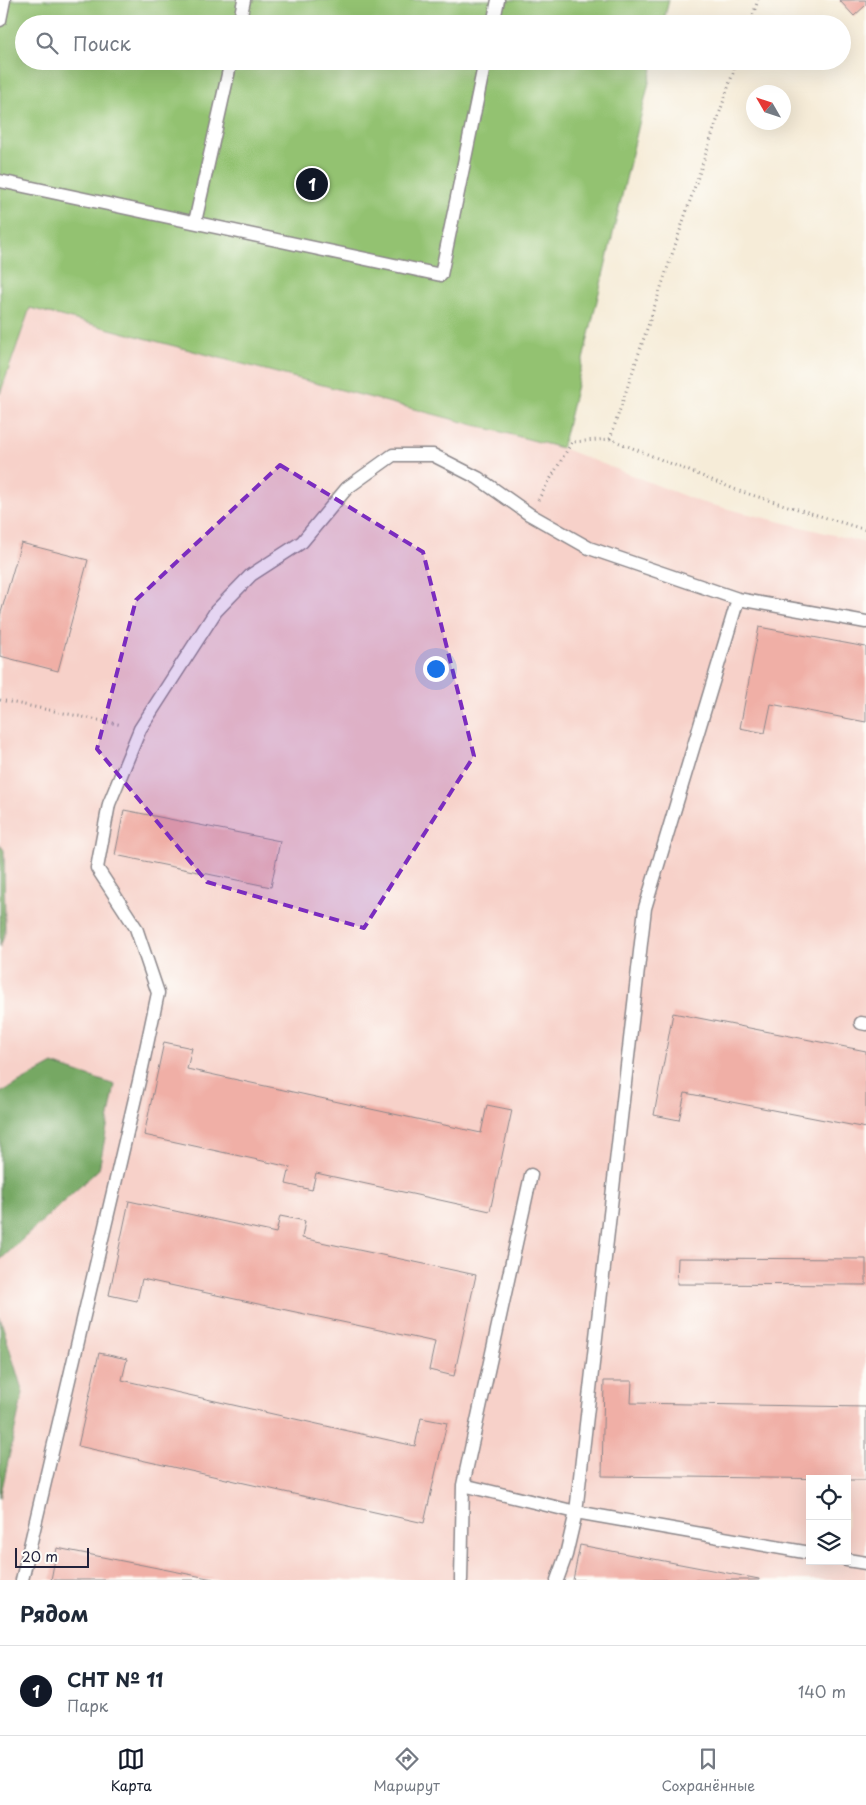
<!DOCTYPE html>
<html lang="ru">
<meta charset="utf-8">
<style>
:root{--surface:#fff;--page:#f2f2f3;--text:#1f2937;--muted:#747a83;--line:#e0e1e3;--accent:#111827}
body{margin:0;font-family:"Playpen Sans",sans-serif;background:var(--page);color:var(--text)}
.controls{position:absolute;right:15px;bottom:15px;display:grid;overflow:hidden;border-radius:0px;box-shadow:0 5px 20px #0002}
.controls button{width:45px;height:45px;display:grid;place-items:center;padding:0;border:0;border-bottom:1px solid var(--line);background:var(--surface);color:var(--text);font:25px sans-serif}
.compass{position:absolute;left:746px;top:85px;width:45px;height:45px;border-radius:50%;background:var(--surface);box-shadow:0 5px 20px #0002;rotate:309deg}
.scale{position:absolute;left:15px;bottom:12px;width:74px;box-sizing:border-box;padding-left:5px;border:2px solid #22223b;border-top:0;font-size:14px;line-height:18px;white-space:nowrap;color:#22223b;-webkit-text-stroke:4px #fdfcf7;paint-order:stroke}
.you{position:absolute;left:435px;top:668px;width:18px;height:18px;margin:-12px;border:4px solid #fff;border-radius:50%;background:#1a73e8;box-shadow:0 0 0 8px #1a73e833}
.badge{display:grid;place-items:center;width:32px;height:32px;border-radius:50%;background:var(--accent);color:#fff;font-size:16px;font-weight:700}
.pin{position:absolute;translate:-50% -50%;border:2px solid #fff;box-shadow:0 1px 5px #0006}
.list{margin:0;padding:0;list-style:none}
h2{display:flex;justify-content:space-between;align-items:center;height:65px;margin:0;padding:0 20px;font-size:21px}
h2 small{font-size:16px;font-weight:400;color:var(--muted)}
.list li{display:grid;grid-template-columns:32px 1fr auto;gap:15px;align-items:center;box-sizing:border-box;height:90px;padding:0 20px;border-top:1px solid var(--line)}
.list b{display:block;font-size:19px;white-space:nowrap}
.list p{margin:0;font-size:16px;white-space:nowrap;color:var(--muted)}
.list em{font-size:16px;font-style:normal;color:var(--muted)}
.icon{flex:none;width:28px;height:28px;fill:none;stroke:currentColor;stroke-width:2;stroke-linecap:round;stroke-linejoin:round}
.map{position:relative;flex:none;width:866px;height:1580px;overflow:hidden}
.search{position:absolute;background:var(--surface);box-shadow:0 5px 20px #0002;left:15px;right:15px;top:15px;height:55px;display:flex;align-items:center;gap:12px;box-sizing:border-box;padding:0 18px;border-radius:28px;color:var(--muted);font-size:19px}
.sheet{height:155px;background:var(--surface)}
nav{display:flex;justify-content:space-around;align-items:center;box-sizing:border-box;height:70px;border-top:1px solid var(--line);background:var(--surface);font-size:14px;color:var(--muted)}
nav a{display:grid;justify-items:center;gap:2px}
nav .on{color:var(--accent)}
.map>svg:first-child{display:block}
</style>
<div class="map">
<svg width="866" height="1580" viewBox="0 0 866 1580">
<rect width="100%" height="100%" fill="#fdfcf7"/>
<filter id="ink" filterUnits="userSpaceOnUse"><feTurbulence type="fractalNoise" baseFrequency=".02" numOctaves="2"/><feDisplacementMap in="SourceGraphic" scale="10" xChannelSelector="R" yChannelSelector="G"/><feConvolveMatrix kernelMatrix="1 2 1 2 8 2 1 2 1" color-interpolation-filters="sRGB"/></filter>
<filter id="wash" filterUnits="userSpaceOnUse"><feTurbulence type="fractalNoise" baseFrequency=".0096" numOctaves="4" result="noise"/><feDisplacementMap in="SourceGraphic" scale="20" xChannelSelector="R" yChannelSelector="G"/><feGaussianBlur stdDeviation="1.12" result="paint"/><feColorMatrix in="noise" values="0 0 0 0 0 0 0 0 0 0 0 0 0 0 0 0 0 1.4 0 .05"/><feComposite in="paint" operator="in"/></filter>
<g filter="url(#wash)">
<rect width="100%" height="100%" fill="#f6ecd8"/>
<path fill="#f7d1c9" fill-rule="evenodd" d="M30 308 562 448 700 502 866 543V1580H0V1498L23 1393 0 1317V1260L99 1169 115 1086 53 1064 0 1093V947L5 933 4 850 0 845V394ZM810 1479H847V1561H810Z"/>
<path fill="#93c271" stroke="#5a7256" d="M0 0H669L663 24H24V61H654L562 448 30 308 0 394Z"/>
<path fill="#76a863" stroke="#4c654f" d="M0 845 4 850 5 933 0 947Z
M53 1064 115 1085 99 1169 0 1260V1093Z
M0 1317 23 1393 0 1498Z"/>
<g id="blocks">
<path fill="#f0afa6" d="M839 0H866V5L854 16Z
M21 543 88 560 58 671 0 656V616Z
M759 627 866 647V722L771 704 765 733 740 728Z
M124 810 280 841 271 887 115 855Z
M673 1013 866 1051V1128L685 1093 679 1120 654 1115Z
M164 1042 192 1048 187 1069 481 1133 487 1105 512 1110 490 1211 316 1173 312 1190 286 1184 290 1167 144 1135Z
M129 1201 276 1233 280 1216 305 1221 302 1238 476 1275 454 1376 429 1370 435 1342 142 1279 137 1301 109 1295Z
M678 1258 866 1259V1285L677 1284Z
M99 1353 127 1359 122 1380 415 1446 421 1418 447 1423 424 1523 78 1446Z
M604 1381H632L631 1403 866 1407V1480H847V1479L602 1476Z
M580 1545 759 1579V1580H573Z
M57 1548 213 1579V1580H51Z"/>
</g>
</g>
<g filter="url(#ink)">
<use href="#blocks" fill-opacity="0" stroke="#8c878a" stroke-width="1"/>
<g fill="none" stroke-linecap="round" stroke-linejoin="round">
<defs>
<path id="lane" d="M0 20 4 0
M239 24 244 0
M493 24 498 0
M0 181 441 275 485 61
M195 222 231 61
M861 1023 866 1024
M463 1485 576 1512 810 1553
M847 1560 866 1563
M22 1580 140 1077 158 993 136 928 97 868 109 804 140 729 216 611 251 575 302 542 347 488 393 455H433L478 478 529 514 589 548 738 599 866 622
M461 1580 463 1485 531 1175
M557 1580 566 1555 576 1512 645 908 738 599"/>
</defs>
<use href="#lane" stroke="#8c878a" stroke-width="15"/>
<path stroke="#8c878a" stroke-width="3" stroke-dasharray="1 4" stroke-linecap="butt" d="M750 24 758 0
M610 439 737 61
M538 500 572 442 610 439 739 491 866 530
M0 700 122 725"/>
<use href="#lane" stroke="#fff" stroke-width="12"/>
</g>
</g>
<path fill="#7b2cbf" fill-opacity="0.2" stroke="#7b2cbf" stroke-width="4" stroke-dasharray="10 6" stroke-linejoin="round" d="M280 465 423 552 474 756 364 928 207 882 97 749 136 600Z"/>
</svg>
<div class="controls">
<button><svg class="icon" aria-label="locate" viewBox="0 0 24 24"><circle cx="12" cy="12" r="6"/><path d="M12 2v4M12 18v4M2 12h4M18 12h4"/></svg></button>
<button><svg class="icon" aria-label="layers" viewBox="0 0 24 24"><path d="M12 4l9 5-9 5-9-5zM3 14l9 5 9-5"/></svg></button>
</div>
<svg class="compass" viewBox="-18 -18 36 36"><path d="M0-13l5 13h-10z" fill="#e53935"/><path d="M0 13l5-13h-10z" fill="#747a83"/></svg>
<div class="scale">20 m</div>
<div class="you"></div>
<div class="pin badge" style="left:312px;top:184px">1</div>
<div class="search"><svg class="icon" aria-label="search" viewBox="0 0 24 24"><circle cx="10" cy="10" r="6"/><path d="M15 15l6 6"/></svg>Поиск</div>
</div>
<section class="sheet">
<h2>Рядом<small></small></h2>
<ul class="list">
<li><span class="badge">1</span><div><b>СНТ № 11</b><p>Парк</p></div><em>140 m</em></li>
</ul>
</section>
<nav>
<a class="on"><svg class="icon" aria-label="map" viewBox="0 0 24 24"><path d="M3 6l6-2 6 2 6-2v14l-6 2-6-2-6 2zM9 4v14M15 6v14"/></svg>Карта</a>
<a><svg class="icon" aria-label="directions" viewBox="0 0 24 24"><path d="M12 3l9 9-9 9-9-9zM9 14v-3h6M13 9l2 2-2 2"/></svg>Маршрут</a>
<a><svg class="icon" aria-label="saved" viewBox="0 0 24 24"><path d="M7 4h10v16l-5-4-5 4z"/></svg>Сохранённые</a>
</nav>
